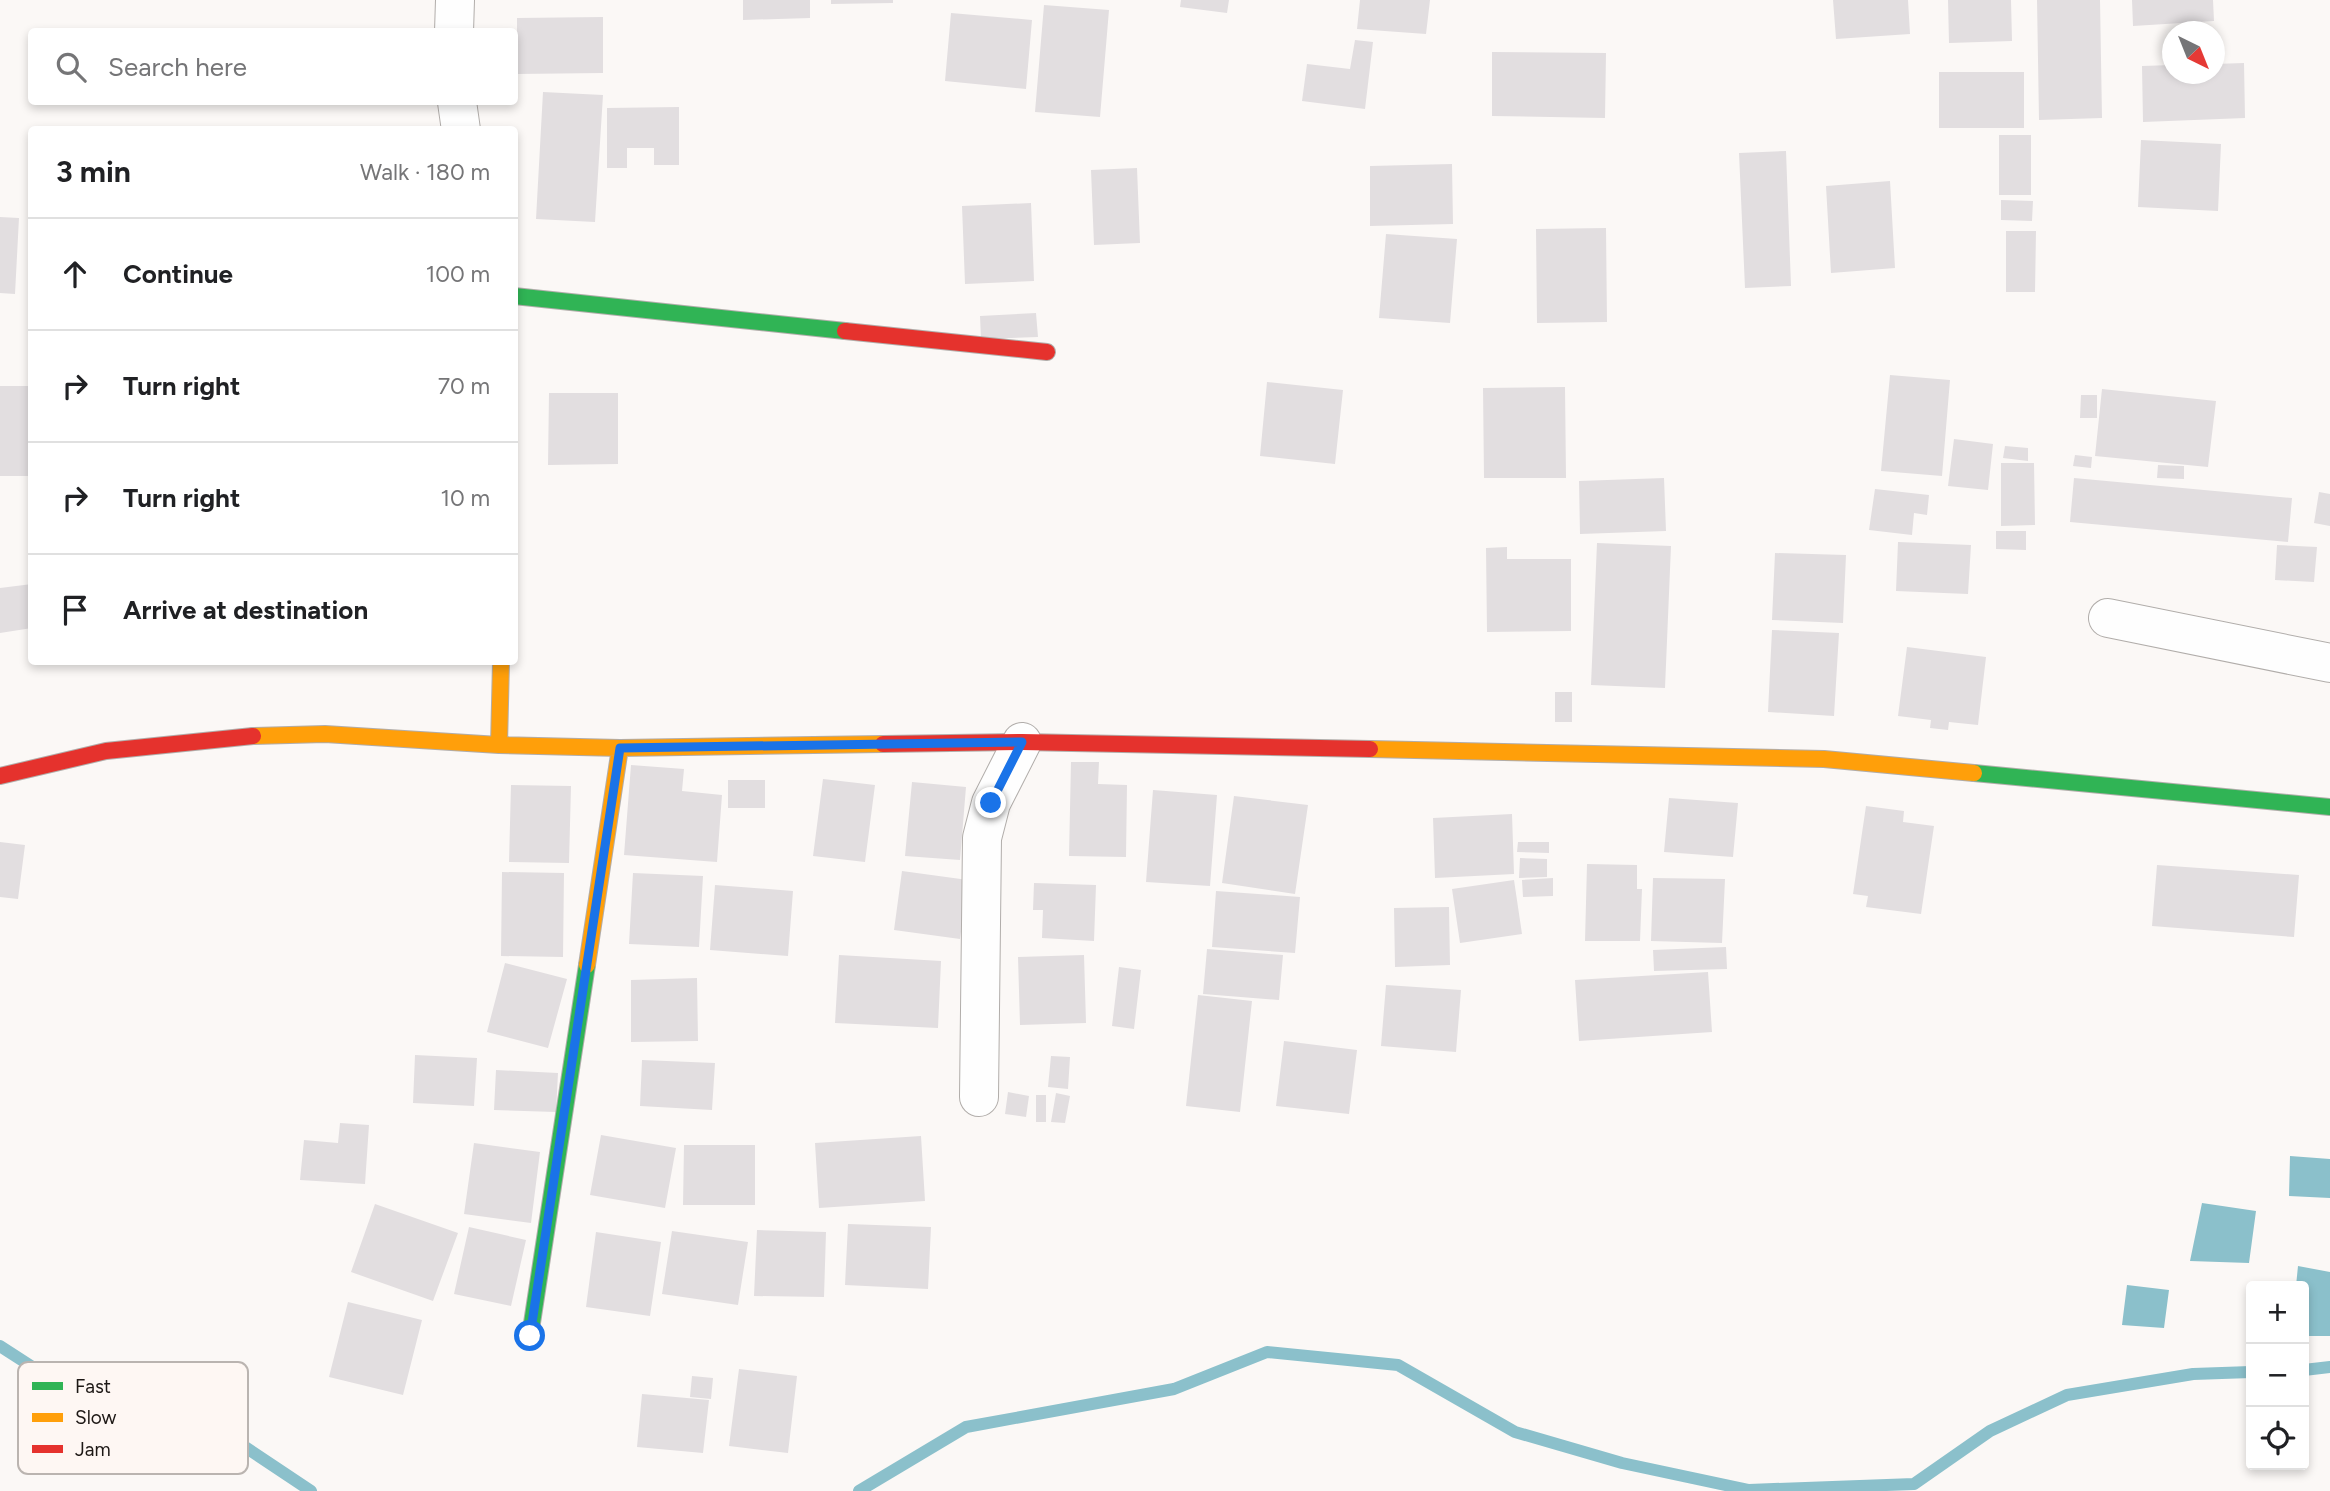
<!DOCTYPE html>
<meta charset="utf-8">
<style>
:root{--surface:#fff;--page:#f6f6f6;--text:#202124;--muted:#757577;--line:#e0e0e0}
body{margin:0;font-family:Figtree,sans-serif;background:var(--page);color:var(--text)}
.controls{position:absolute;right:21px;bottom:21px;display:grid;overflow:hidden;border-radius:7px;box-shadow:0 4px 10px #0003}
.controls button{width:63px;height:63px;display:grid;place-items:center;padding:0;border:0;border-bottom:2px solid var(--line);background:var(--surface);color:var(--text);font:35px sans-serif}
.compass{position:absolute;left:2162px;top:21px;width:63px;height:63px;border-radius:50%;background:var(--surface);box-shadow:0 4px 10px #0003;rotate:137deg}
.stop{position:absolute;width:21px;height:21px;margin:-16px;border:5px solid #1a73e8;border-radius:50%;background:#fff}
.stop.end{background:#1a73e8;border-color:#fff;box-shadow:0 2px 7px #0008}
.list{margin:0;padding:0;list-style:none}
h2{display:flex;justify-content:space-between;align-items:center;height:91px;margin:0;padding:0 28px;font-size:30px}
h2 small{font-size:23px;font-weight:400;color:var(--muted)}
.list li{display:grid;grid-template-columns:46px 1fr auto;gap:21px;align-items:center;box-sizing:border-box;height:112px;padding:0 28px;border-top:2px solid var(--line)}
.list b{display:block;font-size:26px;white-space:nowrap}
.list em{font-size:23px;font-style:normal;color:var(--muted)}
.icon{flex:none;width:38px;height:38px;fill:none;stroke:currentColor;stroke-width:2;stroke-linecap:round;stroke-linejoin:round}
.map{position:relative;flex:none;width:2330px;height:1491px;overflow:hidden}
.search{position:absolute;background:var(--surface);box-shadow:0 4px 10px #0003;left:28px;top:28px;width:490px;height:77px;display:flex;align-items:center;gap:18px;box-sizing:border-box;padding:0 24px;border-radius:7px;color:var(--muted);font-size:26px}
.panel{position:absolute;background:var(--surface);box-shadow:0 4px 10px #0003;left:28px;top:126px;width:490px;height:539px;border-radius:7px}
.map>svg:first-child{display:block}
</style>
<div class="map">
<svg width="2330" height="1491" viewBox="0 0 2330 1491">
<rect width="100%" height="100%" fill="#fbf8f6"/>
<path fill="#8bc0cb" d="M2290 1156 2330 1159V1198L2289 1196Z
M2202 1203 2256 1211 2249 1263 2190 1261Z
M2298 1266 2330 1272V1336H2304V1286H2296Z
M2127 1285 2169 1290 2164 1328 2122 1325Z"/>
<g fill="none" stroke-linecap="round" stroke-linejoin="round">
<path stroke="#8bc0cb" stroke-width="12" d="M0 1346 34 1368 185 1407 311 1491
M2304 1370 2330 1367
M859 1491 966 1427 1174 1389 1267 1352 1398 1365 1515 1432 1622 1463 1749 1490 1914 1484 1990 1431 2067 1395 2193 1374 2251 1372"/>
</g>
<path fill="#e2dee0" d="M743 0H810V18L743 20Z
M831 0H893V3L831 4Z
M1181 0H1229L1227 13 1180 7Z
M1360 0H1430L1426 34 1357 29Z
M1833 0H1908L1910 34 1836 39Z
M1948 0H2011L2012 41 1949 43Z
M2037 0H2100L2102 118 2039 120Z
M2132 0H2213L2214 21 2133 26Z
M1044 5 1109 10 1100 117 1035 112Z
M951 13 1032 20 1026 89 945 81Z
M603 17V73L517 74V18Z
M1355 40 1373 42 1365 109 1302 101 1307 64 1350 69Z
M1492 52 1606 53 1605 118 1492 116Z
M2244 63 2245 118 2143 122 2142 66 2172 65V74H2214V64Z
M1939 72H2024V128H1939Z
M543 92 603 95 595 222 536 219Z
M679 107V165H654V148H627V168H607V108Z
M1999 135H2031V195H1999Z
M2141 140 2221 144 2218 211 2138 207Z
M1786 151 1791 286 1745 288 1739 153Z
M1452 164 1453 224 1370 226V166Z
M1137 168 1140 243 1094 245 1091 170Z
M1890 181 1895 268 1831 273 1826 186Z
M2001 200 2033 201 2032 221 2001 220Z
M1031 203 1034 281 965 284 962 206Z
M0 217 19 218 15 294 0 293Z
M1606 228 1607 322 1537 323 1536 229Z
M2006 231H2036L2035 292H2006Z
M1386 234 1457 239 1450 323 1379 318Z
M1036 313 1038 337 981 339 980 316Z
M1890 375 1950 380 1942 476 1881 471Z
M1267 382 1343 390 1335 464 1260 456Z
M0 386H30V476H0Z
M1565 387 1566 478H1484L1483 388Z
M2102 389 2216 401 2208 467 2095 456Z
M549 393H618V464L548 465Z
M2081 395H2097V418H2080Z
M1954 439 1993 444 1988 490 1948 486Z
M2005 446 2028 448V461L2003 458Z
M2075 455 2092 457 2091 468 2073 466Z
M2001 463H2034L2035 525 2001 526Z
M2158 465 2184 466V479L2157 478Z
M1664 478 1666 531 1580 534 1579 481Z
M2074 478 2292 498 2288 542 2070 522Z
M1875 489 1929 495 1927 515 1914 513 1912 535 1869 530Z
M2319 492 2330 494V526L2314 523Z
M1996 531H2026V550L1996 549Z
M1898 542 1971 545 1968 594 1896 591Z
M1597 543 1671 546 1665 688 1591 685Z
M2277 545 2317 547 2314 582 2275 580Z
M1507 547V559H1571V631L1487 632 1486 548Z
M1775 553 1846 555 1843 623 1772 620Z
M32 584V628L0 633V588Z
M1772 630 1839 633 1834 716 1768 712Z
M1907 647 1986 657 1978 725 1949 722 1948 730 1930 728 1931 720 1898 716Z
M1555 692H1572V722H1555Z
M1071 762H1099L1098 784 1127 785 1126 857 1069 856Z
M631 765 684 769 682 791 722 795 717 862 624 855Z
M823 779 875 785 865 862 813 856Z
M728 780H765V808H728Z
M912 782 966 787 960 860 905 856Z
M511 785 571 786 569 863 509 862Z
M1153 790 1217 795 1210 886 1146 882Z
M1234 796 1308 805 1295 894 1222 883Z
M1669 798 1738 803 1733 857 1664 852Z
M1866 806 1904 811 1903 822 1934 826 1921 914 1866 907 1868 896 1853 894Z
M1512 814 1514 874 1435 878 1433 818Z
M0 842 25 845 18 899 0 897Z
M1518 842H1549V853L1517 852Z
M1520 858 1547 859V877L1519 878Z
M1587 864 1637 865V889H1642L1640 941H1585Z
M2157 865 2299 875 2294 937 2152 926Z
M902 871 968 880 960 939 894 930Z
M502 872 564 873 563 957 501 956Z
M633 873 703 876 699 947 629 944Z
M1553 878V896L1523 897 1522 880Z
M1653 878 1725 879 1722 943 1651 941Z
M1514 880 1522 934 1460 943 1452 889Z
M1034 883 1096 885 1094 941 1042 938 1043 910H1033Z
M715 885 793 891 788 956 710 950Z
M1216 891 1300 897 1295 953 1212 947Z
M1449 907 1450 965 1395 967 1394 908Z
M1726 947 1727 969 1654 971 1653 950Z
M1207 949 1283 955 1279 1000 1203 994Z
M839 955 941 961 938 1028 835 1023Z
M1084 955 1086 1023 1020 1025 1018 957Z
M505 963 567 979 548 1048 487 1032Z
M1119 967 1141 970 1134 1029 1112 1026Z
M1708 972 1712 1032 1579 1041 1575 980Z
M697 978 698 1041 631 1042V980Z
M1386 985 1461 990 1456 1052 1381 1046Z
M1198 995 1252 1001 1240 1112 1186 1106Z
M1284 1041 1357 1050 1349 1114 1276 1106Z
M415 1055 477 1058 474 1106 413 1103Z
M1051 1056 1070 1057 1068 1089 1048 1087Z
M642 1060 715 1063 712 1110 640 1106Z
M496 1070 558 1073 556 1112 494 1110Z
M1008 1092 1029 1096 1026 1117 1005 1114Z
M1056 1093 1070 1096 1065 1123 1051 1122Z
M1036 1095H1046V1122H1036Z
M340 1123 369 1125 365 1184 300 1180 304 1140 338 1143Z
M601 1135 676 1148 665 1208 590 1195Z
M921 1136 925 1201 819 1208 815 1143Z
M474 1143 540 1152 531 1223 464 1214Z
M684 1145H755V1205H683Z
M375 1204 458 1233 433 1301 351 1272Z
M848 1224 931 1227 928 1289 845 1285Z
M469 1227 526 1240 511 1306 454 1294Z
M757 1230 826 1232 824 1297 754 1296Z
M672 1231 748 1242 738 1305 662 1294Z
M596 1232 661 1242 650 1316 586 1307Z
M348 1302 422 1320 403 1395 329 1377Z
M739 1369 797 1376 788 1453 729 1446Z
M692 1376 713 1378 711 1399 690 1397Z
M642 1394 709 1400 703 1453 637 1447Z"/>
<g fill="none" stroke-linecap="round" stroke-linejoin="round">
<defs>
<path id="street" d="M454 32 455 0
M457 102 461 130
M2108 618 2330 663
M979 1097 982 838 991 803 1022 742"/>
<path id="fast" d="M514 296 845 331
M1974 773 2330 807
M530 1336 587 965"/>
<path id="slow" d="M501 662 499 745 620 748 883 744
M253 736 325 734 499 745
M1370 749 1824 759 1974 773
M587 965 620 748"/>
<path id="jam" d="M845 331 1047 352
M883 744 1022 742 1370 749
M0 776 106 751 253 736"/>
</defs>
<use href="#street" stroke="#b1adaa" stroke-width="40"/>
<use href="#fast" stroke="#b1adaa" stroke-width="18"/>
<use href="#slow" stroke="#b1adaa" stroke-width="18"/>
<use href="#jam" stroke="#b1adaa" stroke-width="18"/>
<use href="#street" stroke="#fefefe" stroke-width="38"/>
<use href="#fast" stroke="#30b455" stroke-width="16"/>
<use href="#slow" stroke="#ff9f0a" stroke-width="16"/>
<use href="#jam" stroke="#e5322d" stroke-width="16"/>
</g>
<g fill="none" stroke-linecap="round" stroke-linejoin="round">
<path stroke="#1a73e8" stroke-width="9" d="M530 1336 620 748 1022 742 991 803"/>
</g>
<rect x="18" y="1362" width="230" height="112" rx="10" fill="#fef7f3" stroke="#bab4b0" stroke-width="2"/>
<rect x="32" y="1382" width="31" height="8" fill="#30b455"/>
<rect x="32" y="1413" width="31" height="9" fill="#ff9f0a"/>
<rect x="32" y="1445" width="31" height="8" fill="#e5322d"/>
<g font-size="19" fill="#1d1815">
<text x="75" y="1393">Fast</text>
<text x="75" y="1424">Slow</text>
<text x="75" y="1456">Jam</text>
</g>
</svg>
<div class="controls">
<button>+</button>
<button>−</button>
<button><svg class="icon" aria-label="locate" viewBox="0 0 24 24"><circle cx="12" cy="12" r="6"/><path d="M12 2v4M12 18v4M2 12h4M18 12h4"/></svg></button>
</div>
<svg class="compass" viewBox="-18 -18 36 36"><path d="M0-13l5 13h-10z" fill="#e53935"/><path d="M0 13l5-13h-10z" fill="#757577"/></svg>
<div class="stop" style="left:530px;top:1336px"></div>
<div class="stop end" style="left:991px;top:803px"></div>
<div class="search"><svg class="icon" aria-label="search" viewBox="0 0 24 24"><circle cx="10" cy="10" r="6"/><path d="M15 15l6 6"/></svg>Search here</div>
<section class="panel">
<h2>3 min<small>Walk · 180 m</small></h2>
<ul class="list">
<li><svg class="icon" aria-label="ahead" viewBox="0 0 24 24"><path d="M12 20V5M6 11l6-6 6 6"/></svg><div><b>Continue</b></div><em>100 m</em></li>
<li><svg class="icon" aria-label="right" viewBox="0 0 24 24"><path d="M7 20v-9h11M14 6l5 5-5 5"/></svg><div><b>Turn right</b></div><em>70 m</em></li>
<li><svg class="icon" aria-label="right" viewBox="0 0 24 24"><path d="M7 20v-9h11M14 6l5 5-5 5"/></svg><div><b>Turn right</b></div><em>10 m</em></li>
<li><svg class="icon" aria-label="arrive" viewBox="0 0 24 24"><path d="M6 21V4h12l-3 4 3 4H6"/></svg><div><b>Arrive at destination</b></div></li>
</ul>
</section>
</div>
